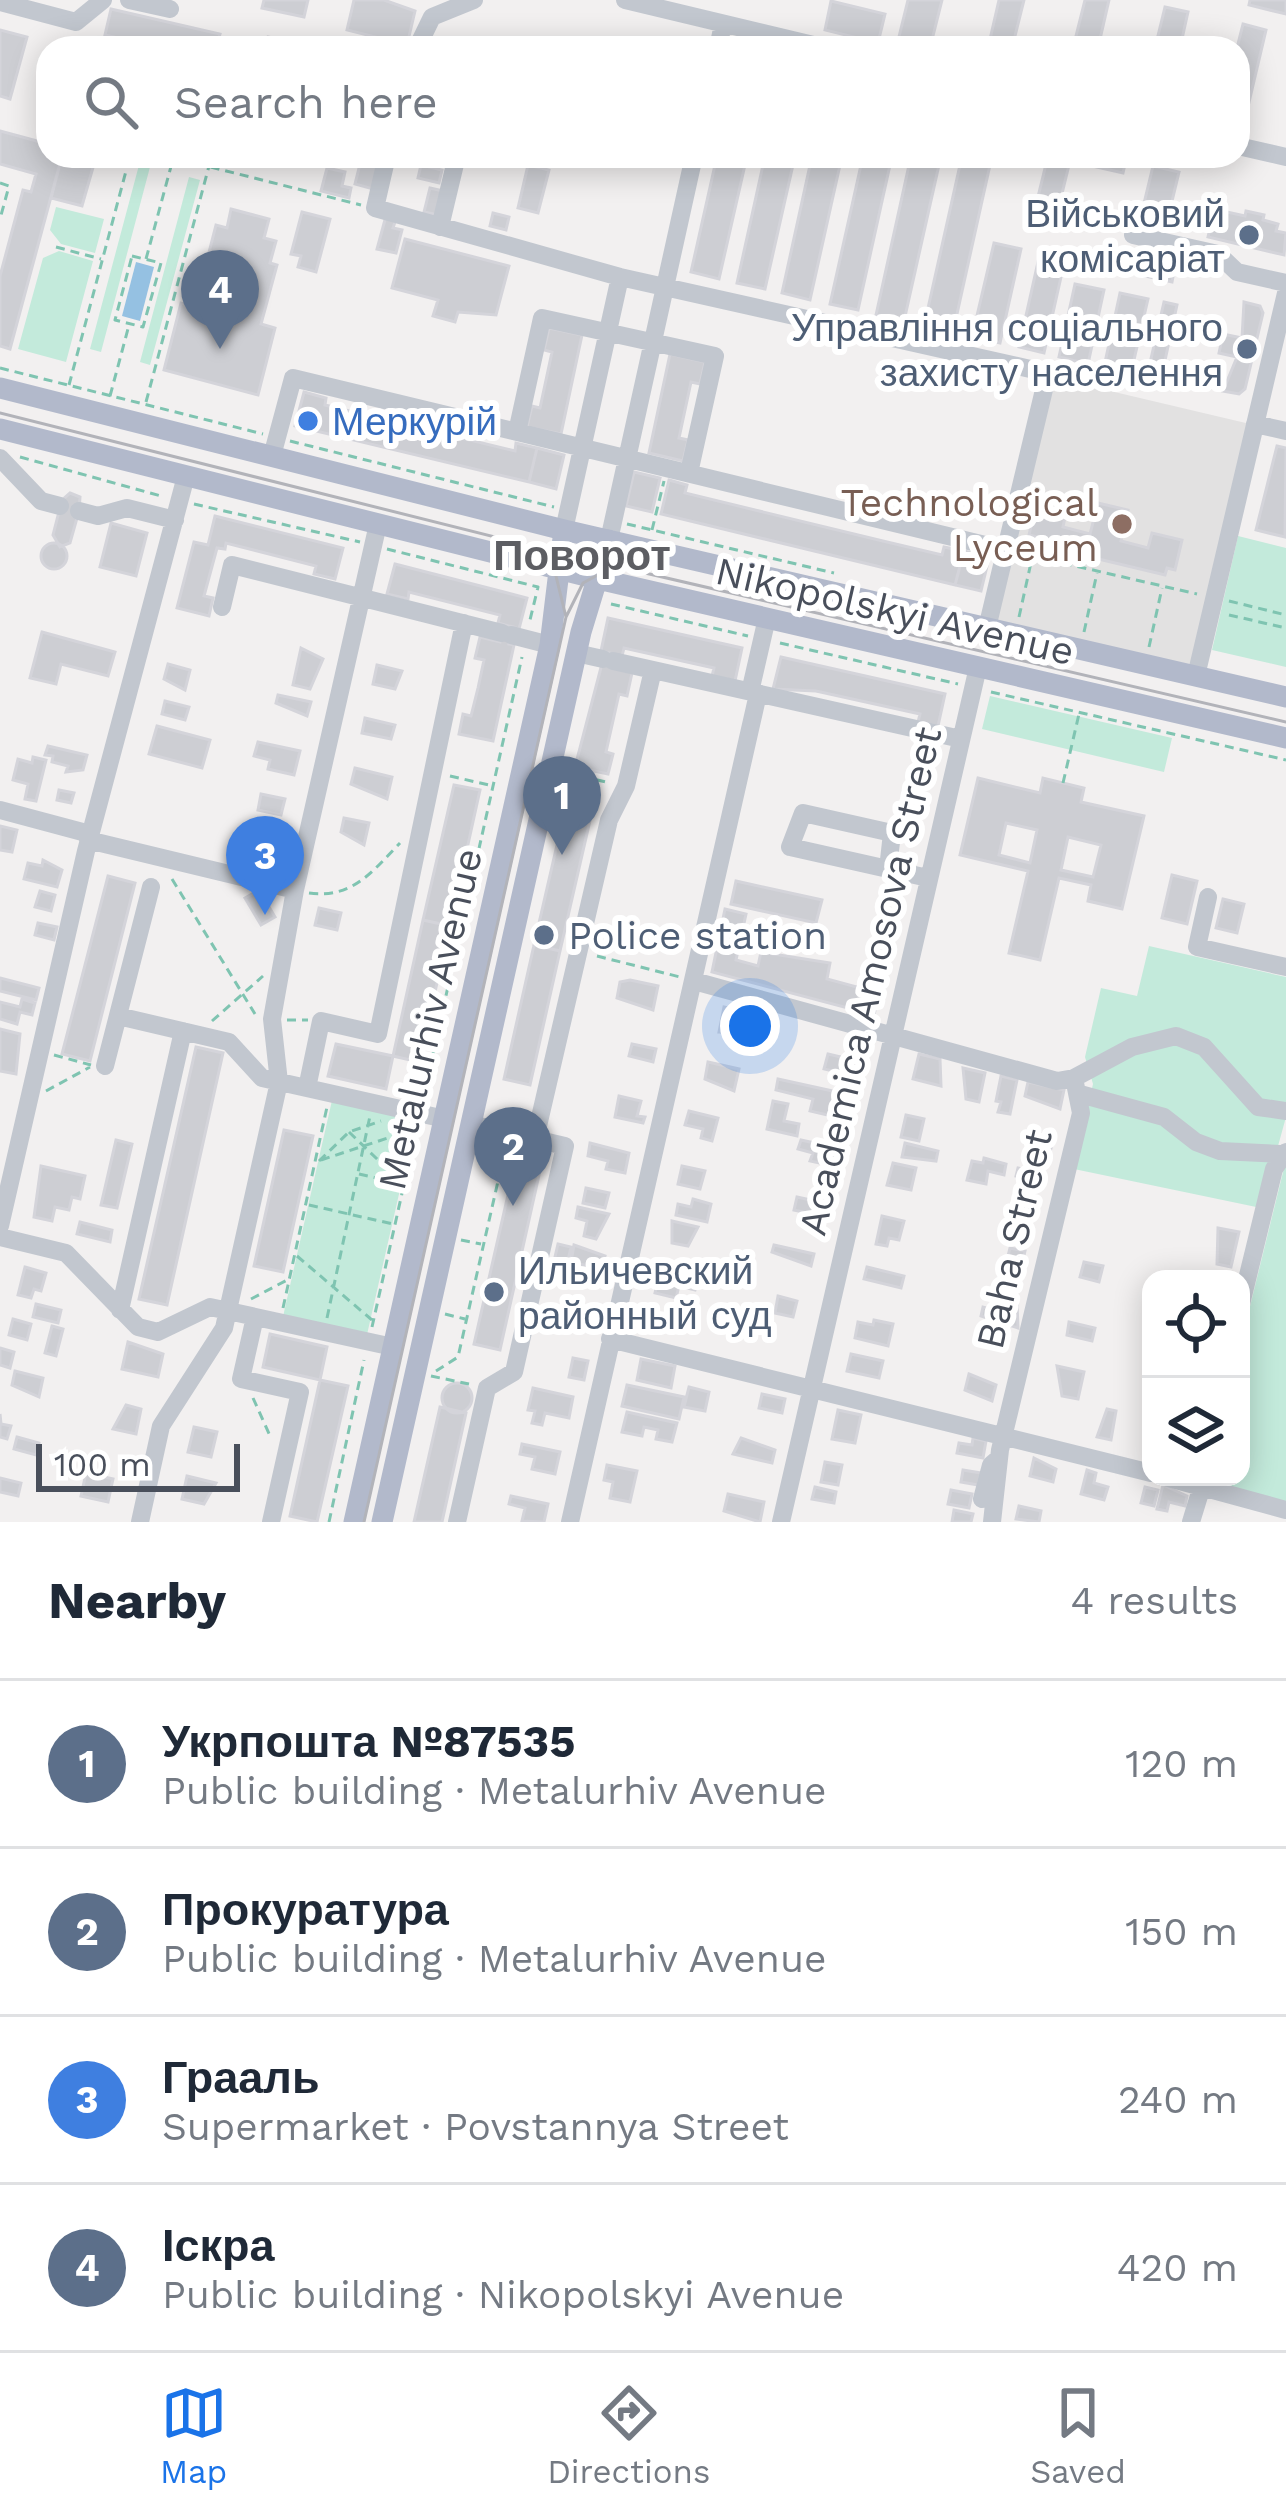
<!DOCTYPE html>
<meta charset="utf-8">
<style>
:root{--surface:#fff;--page:#f2f2f3;--text:#1f2937;--muted:#747a83;--line:#e0e1e3;--accent:#1a73e8}
body{margin:0;font-family:"Work Sans",sans-serif;background:var(--page);color:var(--text)}
.controls{position:absolute;right:36px;bottom:36px;display:grid;overflow:hidden;border-radius:24px;box-shadow:0 6px 30px #0003}
.controls button{width:108px;height:108px;display:grid;place-items:center;padding:0;border:0;border-bottom:3px solid var(--line);background:var(--surface);color:var(--text);font:60px sans-serif}
.scale{position:absolute;left:36px;bottom:30px;width:204px;box-sizing:border-box;padding-left:12px;border:6px solid #494f5b;border-top:0;font-size:33px;line-height:42px;white-space:nowrap;color:#494f5b;-webkit-text-stroke:9px #fff;paint-order:stroke}
.you{position:absolute;left:750px;top:1026px;width:42px;height:42px;margin:-30px;border:9px solid #fff;border-radius:50%;background:#1a73e8;box-shadow:0 0 0 18px #1a73e833}
.badge{display:grid;place-items:center;width:78px;height:78px;border-radius:50%;background:var(--accent);color:#fff;font-size:39px;font-weight:700}
.pin{position:absolute;translate:-50% -99px;filter:drop-shadow(0 3px 6px #0008)}
.pin::after{content:'';position:absolute;top:63px;width:42px;height:36px;background:inherit;clip-path:polygon(0 0,100% 0,50% 100%)}
.list{margin:0;padding:0;list-style:none}
h2{display:flex;justify-content:space-between;align-items:center;height:156px;margin:0;padding:0 48px;font-size:51px}
h2 small{font-size:39px;font-weight:400;color:var(--muted)}
.list li{display:grid;grid-template-columns:78px 1fr auto;gap:36px;align-items:center;box-sizing:border-box;height:168px;padding:0 48px;border-top:3px solid var(--line)}
.list b{display:block;font-size:45px;white-space:nowrap}
.list p{margin:0;font-size:39px;white-space:nowrap;color:var(--muted)}
.list em{font-size:39px;font-style:normal;color:var(--muted)}
.icon{flex:none;width:66px;height:66px;fill:none;stroke:currentColor;stroke-width:2;stroke-linecap:round;stroke-linejoin:round}
.map{position:relative;flex:none;width:1286px;height:1522px;overflow:hidden}
.search{position:absolute;background:var(--surface);box-shadow:0 6px 30px #0003;left:36px;right:36px;top:36px;height:132px;display:flex;align-items:center;gap:30px;box-sizing:border-box;padding:0 42px;border-radius:36px;color:var(--muted);font-size:45px}
.sheet{height:828px;background:var(--surface)}
nav{display:flex;justify-content:space-around;align-items:center;box-sizing:border-box;height:168px;border-top:3px solid var(--line);background:var(--surface);font-size:33px;color:var(--muted)}
nav a{display:grid;justify-items:center;gap:6px}
nav .on{color:var(--accent)}
.map>svg:first-child{display:block}
</style>
<div class="map">
<svg width="1286" height="1522" viewBox="0 0 1286 1522">
<rect width="100%" height="100%" fill="#f2f0f0"/>
<path fill="#e2e1e1" d="M1051 377 1250 424 1193 670 993 624Z"/>
<path fill="#c3eadb" d="M139 165 150 167 101 352 90 349Z
M189 177 200 180 150 365 140 362Z
M56 207 104 219 95 253 61 244 50 230Z
M59 251 93 261 66 362 18 349 43 258Z
M1238 536 1286 548V667L1212 650Z
M990 696 1172 738 1164 772 982 729Z
M1149 946 1286 977V1117L1261 1208 1074 1169 1093 1084 1085 1057 1101 988 1137 996Z
M333 1096 417 1115 366 1339 282 1321Z
M1286 1160V1504L1215 1484 1216 1477H1241V1343Z"/>
<path fill="#95c1e2" d="M136 262 154 267 140 321 122 316Z"/>
<path fill="#cdced3" stroke="#d4d4da" stroke-width="3" fill-rule="evenodd" d="M264 0H308L304 17 262 8Z
M354 0H384L415 11 407 45 347 30Z
M908 0H942L930 48 897 45Z
M999 0H1024L1012 48H988Z
M1085 0H1109L1098 48H1073Z
M1250 0H1286V14L1249 5Z
M831 1 885 14 878 43 825 30Z
M1165 7 1188 12 1180 48H1155Z
M111 9 220 34 216 48H160L105 35Z
M1243 24 1266 30 1242 132 1237 48Z
M0 30 27 37 10 99 0 96Z
M268 37 318 48H265Z
M0 131 48 144V156H62L10 349 0 346V276L23 190 31 192 36 174 0 164Z
M62 156 96 157 82 206 51 198Z
M232 156H272L270 166Z
M347 156H381L373 189 355 184 361 160Z
M717 156H747L719 279 691 272Z
M765 156H795L765 289 737 283Z
M812 156H842L810 300 782 293Z
M863 156H892L858 310 830 304Z
M911 156H941L904 321 876 315Z
M962 156H992L953 332 924 326Z
M1048 156H1127L1123 173 1070 161 1058 210 1036 205Z
M421 165 442 170 439 183 418 178Z
M528 165 549 170 538 213 518 208Z
M1153 166 1179 172 1167 222 1141 216Z
M327 168 345 172 342 186 351 188 349 198 321 191Z
M430 188 443 191 438 215 424 212Z
M231 209 269 219 264 238 276 241 270 263 277 265 261 324 275 328 258 395 164 370 181 303 195 307 216 225 227 228Z
M1246 211 1264 215 1263 220 1278 224 1276 231 1286 233 1284 255 1208 237 1213 216 1225 219 1227 212 1245 216Z
M302 212 330 219 316 272 298 267 301 256 291 254Z
M493 213 509 217 506 230 490 226Z
M386 216 396 219 393 228 402 230 396 253 377 249Z
M405 239 509 266 496 315 458 312 455 322 433 316 438 300 392 288Z
M994 243 1021 249 1000 343 972 337Z
M1085 248 1175 267 1172 282 1082 262Z
M1040 253 1065 259 1044 353 1019 347Z
M1075 284 1104 290 1088 364 1059 357Z
M1120 293 1148 299 1131 373 1104 367Z
M1164 302 1177 305 1161 379 1147 376Z
M1244 302 1260 306 1263 313 1245 389 1239 394 1223 391 1237 357 1219 353 1223 334 1242 338Z
M549 328 582 335 561 434 527 427 532 406 540 408 552 352 544 350Z
M670 354 705 362 700 384 691 382 679 438 688 440 683 461 649 453Z
M304 392 326 398 325 405 515 451 516 443 537 448 529 482 295 426Z
M1277 446 1286 448 1285 537 1256 530Z
M537 448 564 455 556 489 529 482Z
M634 472 660 478 652 512 626 506Z
M669 480 687 485 685 493 887 542 942 555 944 547 964 551 955 585 661 514Z
M70 493 80 497 79 511 70 543 60 547 53 535 62 500Z
M1098 503 1128 510 1121 541 1148 548 1152 533 1182 540 1175 570 1167 568 1165 575 1036 544 1037 537 1029 535 1036 505 1066 512 1063 527 1090 534Z
M215 516 343 548 335 579 314 574 316 566 226 543 225 549 217 548 204 596 213 598 209 616 177 608 194 542 208 545Z
M111 523 147 533 136 576 100 567Z
M41 556a13 13 0 1 1 26 0a13 13 0 1 1-26 0Z
M964 551 989 558 981 591 955 585Z
M395 564 527 598 519 629 498 623 500 615 409 592 408 599 387 594Z
M608 618 742 648 735 681 712 676 714 668 624 648 622 656 601 651Z
M504 625 513 627 509 644 514 645 493 741 459 734 463 714 471 716 478 688 484 660 475 658 480 637 500 642Z
M42 632 115 652 108 676 61 664 56 684 30 678Z
M301 648 323 659 310 689 293 685Z
M605 652 614 654 632 673 627 696 619 694 606 752 613 754 608 774 575 767Z
M781 657 945 694 938 726 918 722 920 714 816 691 773 689Z
M168 664 190 670 185 690 164 679Z
M377 665 402 671 395 689 373 684Z
M278 695 311 702 307 716 276 703Z
M165 701 189 707 185 720 162 714Z
M365 718 395 725 391 739 362 733Z
M157 726 210 740 202 768 149 754Z
M258 742 300 751 294 775 268 769 270 760 254 756Z
M48 746 87 755 83 770 66 772 68 766 52 762 53 756 45 755Z
M33 757 46 760 36 801 25 799 28 784 13 780 18 759 32 763Z
M355 768 392 777 387 799 351 784Z
M978 778 1040 793 1043 778 1084 788 1081 802 1144 816 1122 909 1088 901 1091 885 1059 878 1040 960 1009 953 1028 871 960 855ZM1006 823 1037 830 1030 863 999 855ZM1068 837 1101 845 1093 877 1061 870Z
M567 799a15 15 0 1 1 30 0a15 15 0 1 1-30 0Z
M454 785 480 790 450 926 423 920Z
M59 790 74 793 71 803 57 800Z
M261 794 285 799 281 815 258 810Z
M565 810 591 816 560 951 534 945Z
M344 818 369 823 364 845 341 832Z
M0 826 17 830 12 852 0 850Z
M43 860 62 870 57 887 24 879 28 863 42 866Z
M1172 875 1197 881 1187 924 1162 918Z
M108 876 135 883 90 1061 62 1054Z
M736 881 822 900 816 923 731 904Z
M259 890 275 917 261 925 245 898Z
M40 891 55 895 51 911 35 907Z
M1223 899 1244 904 1237 933 1216 928Z
M319 908 341 913 337 930 315 925Z
M725 909 746 914 736 960 758 966 761 952 830 963 827 979 879 993 874 1015 712 972Z
M423 920 450 926 419 1062 393 1056Z
M38 923 57 927 54 940 35 935Z
M534 945 560 951 530 1085 504 1079Z
M0 978 39 988 36 1000 0 991Z
M630 980 658 986 653 1010 617 998 620 982Z
M22 999 35 1003 32 1015 20 1012 17 1024 0 1019V1002L20 1007Z
M724 1007 759 1015 754 1033 719 1032Z
M0 1029 20 1034 16 1074 0 1071Z
M336 1044 393 1056 386 1089 328 1076Z
M632 1044 656 1049 653 1062 629 1056Z
M196 1047 223 1053 167 1305 139 1299Z
M828 1054 854 1060 850 1075 824 1069Z
M919 1054 940 1059 941 1086 913 1079Z
M708 1062 739 1069 734 1091 705 1079Z
M963 1068 985 1073 979 1102 966 1099Z
M1001 1076 1017 1080 1010 1114 998 1112 1001 1102 996 1101Z
M778 1079 846 1094 840 1118 810 1111 813 1099 776 1090Z
M1028 1082 1064 1090 1060 1109 1025 1096Z
M619 1096 641 1101 637 1116 645 1117 643 1123 615 1117Z
M773 1101 788 1104 784 1121 799 1124 797 1136 767 1129Z
M689 1111 718 1118 712 1141 701 1138 703 1129 685 1125Z
M906 1115 924 1119 919 1141 901 1137Z
M284 1130 313 1136 283 1272 254 1266Z
M1028 1138 1052 1144 1047 1165 1029 1161Z
M116 1140 132 1144 117 1208 101 1205Z
M801 1140 837 1148 833 1166 810 1161 813 1153 798 1149Z
M590 1143 629 1153 625 1173 606 1169 608 1161 588 1156Z
M905 1143 938 1151 936 1161 902 1157Z
M518 1151 543 1157 500 1350 474 1344Z
M984 1158 1006 1164 1004 1175 988 1171 986 1184 967 1180 972 1161 983 1163Z
M893 1163 916 1168 911 1190 887 1185Z
M41 1166 85 1176 80 1199 72 1197 69 1210 55 1207 52 1221 34 1217Z
M682 1166 705 1171 700 1189 678 1184Z
M1018 1168 1045 1174 1043 1182 1016 1176Z
M586 1188 609 1193 605 1208 583 1203Z
M1015 1194 1038 1199 1033 1218 1011 1213Z
M797 1197 824 1203 822 1216 794 1210Z
M693 1199 711 1204 707 1222 676 1215 678 1204 691 1207Z
M578 1207 609 1214 596 1239 584 1236 587 1221 576 1218Z
M882 1216 904 1221 899 1240 889 1238 887 1246 876 1244Z
M672 1221 698 1227 688 1246 672 1243Z
M80 1222 112 1230 110 1242 77 1234Z
M1218 1228 1239 1232 1231 1267 1217 1264Z
M558 1244 571 1247 565 1273 552 1270Z
M574 1245 605 1256 601 1269 571 1262Z
M774 1245 814 1254 811 1266 772 1252Z
M1010 1248 1025 1251 1022 1264 1007 1260Z
M1084 1262 1103 1266 1099 1282 1080 1277Z
M25 1267 46 1273 41 1291 34 1289 31 1298 18 1295Z
M867 1267 904 1276 901 1288 864 1279Z
M660 1271 698 1279 695 1290 679 1286 676 1298 655 1293Z
M778 1296 797 1301 793 1317 775 1313Z
M997 1298 1017 1303 1018 1328 981 1316 983 1307 994 1310Z
M36 1304 61 1310 58 1323 33 1317Z
M549 1307 560 1309 557 1322 546 1320Z
M13 1319 31 1324 27 1340 9 1335Z
M874 1320 893 1324 888 1346 855 1338 858 1322 873 1325Z
M1069 1322 1095 1328 1092 1341 1067 1335Z
M52 1326 63 1329 56 1356 45 1353Z
M270 1334 327 1347 320 1380 263 1367Z
M128 1342 163 1354 158 1377 122 1369Z
M0 1348 14 1352 10 1368 0 1365Z
M851 1354 883 1361 879 1378 847 1371Z
M573 1358 588 1361 584 1380 569 1377Z
M641 1359 675 1366 671 1388 637 1380Z
M1057 1366 1084 1372 1078 1399 1062 1396Z
M15 1371 43 1378 39 1397 12 1385Z
M969 1374 996 1385 992 1401 965 1390Z
M320 1380 348 1386 317 1522 290 1516Z
M442 1398a15 15 0 1 1 30 0a15 15 0 1 1-30 0Z
M627 1385 684 1397 679 1419 622 1406Z
M689 1387 709 1392 705 1411 684 1407Z
M533 1388 573 1397 569 1418 545 1413 542 1425 532 1423 535 1411 528 1410Z
M762 1394 785 1399 782 1413 759 1408Z
M126 1405 141 1409 136 1434 113 1429Z
M440 1407 466 1413 442 1522H414Z
M1107 1409 1116 1411 1111 1440 1097 1437Z
M838 1410 861 1415 855 1443 832 1439Z
M627 1412 677 1423 672 1442 656 1439 658 1430 644 1427 642 1436 622 1432Z
M0 1414 1 1424 11 1426 7 1439 0 1437Z
M194 1427 217 1432 211 1457 188 1452Z
M17 1437 39 1443 36 1455 14 1449Z
M741 1438 775 1450 772 1463 733 1454Z
M973 1438 986 1441 983 1458 957 1453 959 1443 972 1445Z
M522 1444 560 1452 555 1474 532 1469 535 1457 520 1454Z
M1034 1458 1056 1469 1053 1482 1030 1476Z
M825 1462 842 1465 838 1485 821 1482Z
M607 1465 637 1471 630 1502 610 1498 613 1482 604 1480Z
M963 1470 981 1473 978 1485 961 1482Z
M1087 1470 1096 1473 1094 1483 1108 1487 1104 1500 1081 1494Z
M86 1473 113 1479 108 1502 81 1496Z
M187 1476 216 1483 204 1504 182 1499Z
M0 1478 21 1483 18 1496 0 1492Z
M1163 1485 1187 1496 1185 1506 1169 1502 1167 1511 1157 1509Z
M815 1487 836 1492 834 1503 812 1499Z
M1145 1487 1158 1490 1154 1506 1141 1503Z
M951 1490 972 1494 969 1508 948 1504Z
M728 1494 764 1502 760 1522 724 1511Z
M511 1496 548 1504 544 1522 522 1521 525 1508 509 1504Z
M1019 1506 1041 1511 1039 1522 1016 1519Z
M954 1510 973 1514 971 1522H952Z"/>
<g fill="none" stroke-linecap="round" stroke-linejoin="round">
<path stroke="#7fc4b1" stroke-width="3" stroke-dasharray="9 6" stroke-linecap="butt" d="M167 156 361 205
M0 183 9 186 0 219
M56 247 101 259
M132 256 161 263 143 327 115 320Z
M146 259 173 159
M0 368 263 434
M69 385 130 156
M110 396 129 325
M146 402 209 166
M290 441 554 507
M20 457 161 496
M194 504 360 542
M627 524 834 573
M652 530 664 481
M387 549 538 587 529 624
M1019 553 1197 594
M1229 601 1286 615
M611 604 748 636
M1229 615 1286 628
M1019 617 1032 558
M1084 632 1097 573
M780 643 958 684
M1149 647 1162 588
M991 692 1286 760
M567 773 610 783
M450 776 493 786
M1063 783 1079 714
M172 879 255 1014
M309 893C352 899 372 872 400 843
M597 956 680 977
M287 1020H308
M212 1021 263 976
M54 1055 91 1065
M46 1091 90 1067
M423 1098 522 657
M349 1132 402 1183
M321 1160 415 1129
M319 1161 349 1132 381 1121
M479 1163 499 1167
M359 1174 402 1184
M309 1205 393 1224
M461 1240 481 1244
M297 1256 372 1320
M251 1299 289 1279
M283 1308 327 1107
M445 1314 465 1319
M327 1318 370 1116
M544 1324 565 1329
M372 1327 416 1131
M436 1371 458 1357 506 1146
M431 1376 469 1384
M253 1398 271 1438
M329 1522 364 1360"/>
<path stroke="#c2c7cf" stroke-width="18" d="M129 0 170 9
M625 0 826 48
M0 2 76 22 103 0
M417 48 432 17 474 0
M718 48 723 24
M1238 146 1286 157
M387 156 375 208 620 277 1048 373 987 628
M440 227 456 160
M1133 235 1218 254 1237 272 1286 283
M1255 424 1286 431
M517 432 542 318 715 356 689 473
M272 456 293 378 1006 550
M0 458 41 501 60 506
M79 511 98 516 127 508 175 520
M564 530 620 277
M609 540 694 156
M222 607 232 565 502 633
M511 635 550 645
M576 653 603 659
M613 661 961 739
M1196 676 1286 293
M750 692 767 618
M0 810 90 834
M88 840 295 890
M888 869 892 833 803 813 790 847 928 878
M1208 897 1197 947 1286 967
M694 981 1057 1081 1074 1078
M118 1016 229 1042 262 1078 445 1119
M105 1066 151 887
M307 1088 321 1021 378 1034 464 623
M1080 1094 1164 1117 1196 1142 1220 1151 1280 1154
M535 1139 609 820 626 786 653 670
M0 1226 86 851 186 476
M0 1237 66 1253 138 1327 158 1332 210 1307 393 1347
M1241 1304 1274 1169 1286 1152
M120 1310 183 1031
M255 1317 241 1379 300 1392 271 1522
M610 1339 1151 1473
M1165 1477 1286 1510
M982 1499 991 1465 999 1458
M140 1522 161 1426 224 1328 279 1082 272 1019 295 890 378 524
M457 1522 487 1388 514 1372 565 1146 471 1124
M570 1522 758 694
M781 1522 978 667
M992 1522 1000 1450 1081 1113 1074 1078 1132 1047 1176 1036 1204 1047 1258 1107 1286 1111
M1191 1522 1202 1486"/>
<path stroke="#b2b9cb" stroke-width="21" d="M0 388 564 530 1286 697
M0 429 598 579 1286 738
M354 1522 550 645 564 530
M382 1522 581 632 609 540"/>
<path stroke="#b2b3b9" stroke-width="3" d="M0 413 559 553 1286 722
M529 548 555 572 566 617
M364 1522 566 617 583 583 616 565"/>
</g>
<g fill="#5c6f8a" stroke="#fff" stroke-width="4.5">
<circle cx="1249" cy="235" r="12"/>
<circle cx="1247" cy="349" r="12"/>
<circle cx="544" cy="935" r="12"/>
<circle cx="494" cy="1292" r="12"/>
</g>
<circle fill="#3f7fe0" stroke="#fff" stroke-width="4.5" cx="308" cy="421" r="12"/>
<circle fill="#8d6e63" stroke="#fff" stroke-width="4.5" cx="1122" cy="524" r="12"/>
<g text-anchor="middle" dominant-baseline="central" stroke-width="12" stroke-linejoin="round" paint-order="stroke">
<g font-size="39" fill="#4e5e75" stroke="#fff" text-anchor="end">
<text x="1225" y="213">Військовий<tspan x="1225" dy="45">комісаріат</tspan></text>
<text x="1223" y="327">Управління соціального<tspan x="1223" dy="45">захисту населення</tspan></text>
<text x="568" y="935" text-anchor="start">Police station</text>
<text x="518" y="1270" text-anchor="start">Ильичевский<tspan x="518" dy="45">районный суд</tspan></text>
</g>
<g font-size="39" fill="#366cbe" stroke="#fff" text-anchor="start">
<text x="332" y="421">Меркурій</text>
</g>
<g font-size="39" fill="#785e54" stroke="#fff" text-anchor="end">
<text x="1098" y="502">Technological<tspan x="1098" dy="45">Lyceum</tspan></text>
</g>
<g font-size="39" fill="#494f5b" stroke="#fff">
<text transform="translate(895 611) rotate(13)">Nikopolskyi Avenue</text>
<text transform="translate(870 981) rotate(-77)">Academica Amosova Street</text>
<text transform="translate(430 1019) rotate(-77)">Metalurhiv Avenue</text>
<text transform="translate(1014 1239) rotate(-77)">Baha Street</text>
</g>
<g font-size="42" font-weight="bold" fill="#5d5e63" stroke="#fff">
<text x="582" y="555">Поворот</text>
</g>
</g>
</svg>
<div class="controls">
<button><svg class="icon" aria-label="locate" viewBox="0 0 24 24"><circle cx="12" cy="12" r="6"/><path d="M12 2v4M12 18v4M2 12h4M18 12h4"/></svg></button>
<button><svg class="icon" aria-label="layers" viewBox="0 0 24 24"><path d="M12 4l9 5-9 5-9-5zM3 14l9 5 9-5"/></svg></button>
</div>
<div class="scale">100 m</div>
<div class="you"></div>
<div class="pin badge" style="left:562px;top:855px;background:#5c6f8a">1</div>
<div class="pin badge" style="left:513px;top:1206px;background:#5c6f8a">2</div>
<div class="pin badge" style="left:265px;top:915px;background:#3f7fe0">3</div>
<div class="pin badge" style="left:220px;top:349px;background:#5c6f8a">4</div>
<div class="search"><svg class="icon" aria-label="search" viewBox="0 0 24 24"><circle cx="10" cy="10" r="6"/><path d="M15 15l6 6"/></svg>Search here</div>
</div>
<section class="sheet">
<h2>Nearby<small>4 results</small></h2>
<ul class="list">
<li><span class="badge" style="background:#5c6f8a">1</span><div><b>Укрпошта №87535</b><p>Public building · Metalurhiv Avenue</p></div><em>120 m</em></li>
<li><span class="badge" style="background:#5c6f8a">2</span><div><b>Прокуратура</b><p>Public building · Metalurhiv Avenue</p></div><em>150 m</em></li>
<li><span class="badge" style="background:#3f7fe0">3</span><div><b>Грааль</b><p>Supermarket · Povstannya Street</p></div><em>240 m</em></li>
<li><span class="badge" style="background:#5c6f8a">4</span><div><b>Іскра</b><p>Public building · Nikopolskyi Avenue</p></div><em>420 m</em></li>
</ul>
</section>
<nav>
<a class="on"><svg class="icon" aria-label="map" viewBox="0 0 24 24"><path d="M3 6l6-2 6 2 6-2v14l-6 2-6-2-6 2zM9 4v14M15 6v14"/></svg>Map</a>
<a><svg class="icon" aria-label="directions" viewBox="0 0 24 24"><path d="M12 3l9 9-9 9-9-9zM9 14v-3h6M13 9l2 2-2 2"/></svg>Directions</a>
<a><svg class="icon" aria-label="saved" viewBox="0 0 24 24"><path d="M7 4h10v16l-5-4-5 4z"/></svg>Saved</a>
</nav>
